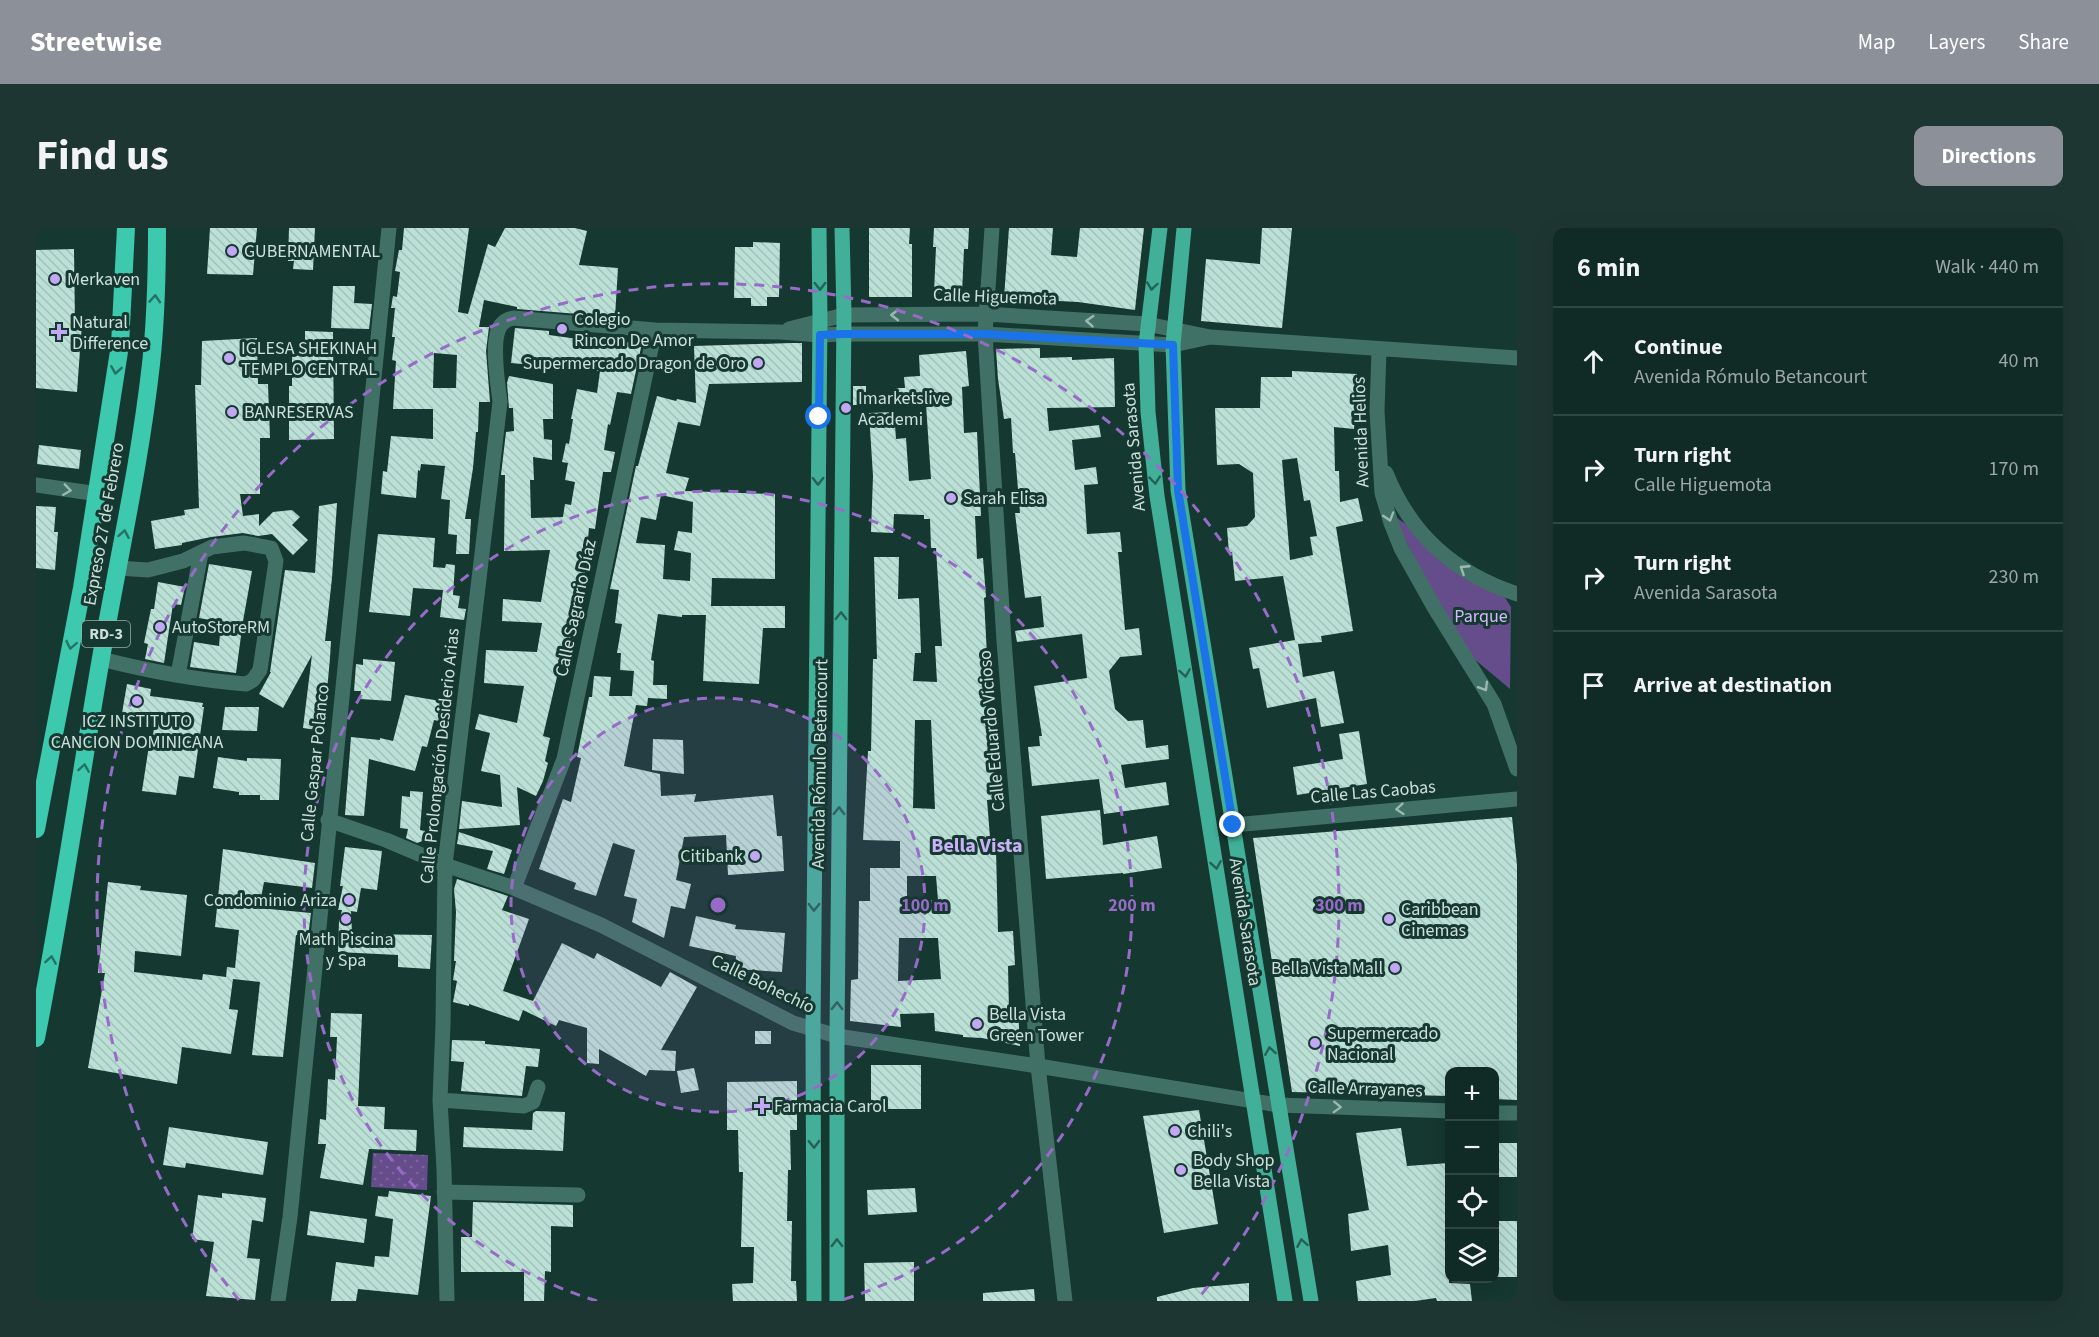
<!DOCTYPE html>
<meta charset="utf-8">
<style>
:root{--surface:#102a25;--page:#1e3632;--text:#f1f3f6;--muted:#9ca7a7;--line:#304642;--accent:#8c9099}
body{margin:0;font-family:"Source Sans 3",sans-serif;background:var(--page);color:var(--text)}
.controls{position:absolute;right:18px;bottom:18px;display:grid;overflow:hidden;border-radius:12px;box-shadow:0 6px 24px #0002}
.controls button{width:54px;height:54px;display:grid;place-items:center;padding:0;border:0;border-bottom:2px solid var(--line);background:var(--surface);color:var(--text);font:30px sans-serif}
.stop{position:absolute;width:18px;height:18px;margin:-14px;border:4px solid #1a73e8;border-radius:50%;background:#fff}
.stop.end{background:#1a73e8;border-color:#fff;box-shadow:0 2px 6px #0008}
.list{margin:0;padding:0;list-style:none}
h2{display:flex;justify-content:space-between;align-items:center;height:78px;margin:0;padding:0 24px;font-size:26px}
h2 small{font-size:20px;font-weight:400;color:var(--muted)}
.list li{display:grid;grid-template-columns:39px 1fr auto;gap:18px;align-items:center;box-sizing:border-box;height:108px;padding:0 24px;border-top:2px solid var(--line)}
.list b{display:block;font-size:22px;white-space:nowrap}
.list p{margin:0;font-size:20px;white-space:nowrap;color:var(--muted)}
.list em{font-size:20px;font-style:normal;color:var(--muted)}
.icon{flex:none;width:33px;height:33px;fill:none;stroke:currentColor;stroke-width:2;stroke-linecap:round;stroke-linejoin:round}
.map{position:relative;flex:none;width:1481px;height:1073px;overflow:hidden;border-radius:12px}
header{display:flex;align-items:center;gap:36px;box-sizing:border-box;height:84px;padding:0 30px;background:var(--accent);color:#fff}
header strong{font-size:28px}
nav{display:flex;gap:33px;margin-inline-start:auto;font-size:21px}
.intro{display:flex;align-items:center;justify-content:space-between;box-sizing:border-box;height:144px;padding:0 36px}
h1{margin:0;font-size:42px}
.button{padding:15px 27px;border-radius:12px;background:var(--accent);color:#fff;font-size:21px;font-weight:700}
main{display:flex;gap:36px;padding:0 36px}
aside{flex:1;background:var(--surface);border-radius:12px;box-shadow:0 6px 24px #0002}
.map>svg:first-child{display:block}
</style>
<header>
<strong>Streetwise</strong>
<nav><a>Map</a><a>Layers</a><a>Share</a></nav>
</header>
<div class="intro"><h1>Find us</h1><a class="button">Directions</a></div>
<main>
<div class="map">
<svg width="1481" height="1073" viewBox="0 0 1481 1073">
<defs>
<pattern id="grass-dots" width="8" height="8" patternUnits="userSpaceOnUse" patternTransform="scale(1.5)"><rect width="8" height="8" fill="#654d8b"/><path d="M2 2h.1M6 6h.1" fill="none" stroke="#7a669b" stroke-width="1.8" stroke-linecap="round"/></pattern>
<pattern id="building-back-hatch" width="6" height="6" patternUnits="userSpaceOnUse" patternTransform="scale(1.5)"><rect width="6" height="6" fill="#bbe1d7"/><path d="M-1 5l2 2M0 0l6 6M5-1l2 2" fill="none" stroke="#a2c1b9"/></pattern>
</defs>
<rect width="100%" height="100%" fill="#153831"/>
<path fill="url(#grass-dots)" d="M337 925 392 927 391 962 335 959Z"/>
<path fill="#654d8b" d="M1357 287 1468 368 1475 379 1474 461 1437 430 1390 353Z"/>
<path fill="url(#building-back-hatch)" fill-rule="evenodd" d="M174 0H221L217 47 171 46Z
M253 0H279L277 42 257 41 258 33H252Z
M368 0H433L422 84 432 86 452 16 459 19 469 0H539L551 3 543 37 582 40 579 89 481 81V79L448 72 443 99H453L450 123 454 174H443L442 204H440L437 240 429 291H435L433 326H420L421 307 412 306 414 272 405 271 409 238 385 236 384 243 382 242 380 270 345 266 347 243 351 244 355 208 397 211V181H357L360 133 356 132 359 109H356L359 80H355L357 68 361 69 364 44 359 43 363 22H366ZM398 125 421 127 420 160H397Z
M833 0H874L873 16H876V69H833Z
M898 0H933L932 21H928L926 66 898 65 900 19H897Z
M973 0H1017L1015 27 1041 29 1044 0H1108L1099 82 1042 74 968 70Z
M1226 0H1256L1246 100 1165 93 1170 31 1224 36Z
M717 14 744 15 743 69H731V78H715V70H698L699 19H717Z
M38 21 39 94 46 95 41 164 0 160V22Z
M297 58H319L318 75 336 76 333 101 295 100Z
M479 100 513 103V107L542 111 606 115 595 166 581 164 574 197 572 196 568 222 579 224 575 244H567L559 301 553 300 551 321 556 322 554 340H550L539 407 535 406 528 437 524 436 507 508 514 510 509 533 512 535 507 553 500 568 481 559 484 597 423 601 426 573 466 579 464 547 445 543 454 505 439 501 443 486 481 495 488 458 448 455 450 422 501 424 506 395 466 393 467 371 505 374 514 322 468 323 469 247H465L470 204 478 203 477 180H473L471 155 473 148 517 156V191H507L508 211 516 212V232L497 229 498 252H494L495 290 527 289 529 276 535 277 539 254 529 252 532 235 526 234 530 215 533 216 537 191H535L541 161 561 165 564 143 475 135Z
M269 103 297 104 298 211 253 212V158H256V127L269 128Z
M221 110 222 156H232L234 210H224V266H204L207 288 223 286V298L237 284 256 282 264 289 256 297 272 312 257 327 236 306 222 308 207 305 175 309 146 315V317L119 321 115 293 149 287 148 282 163 280 159 157H165L166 113Z
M755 115H766V154L673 156 664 198 642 194 630 245 653 250 649 263 739 266V351L676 350 675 378H749V400H727L723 456 667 453 670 387H646V389L622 386 615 432 618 433 617 457H631V471L612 470 611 478 600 477 588 538 624 546 625 568 660 566 658 574 737 567 741 608H746L748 643 692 647 690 607 648 609 640 652 655 656 649 681 635 678 628 710 596 694 601 671 588 668 599 622 577 615 560 668 538 661 540 655 503 641 527 571 535 574 545 530 541 529 553 469H556L558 448 575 449 573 468H596L598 443 584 442 585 425H581L586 396 579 395 583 362 574 361 600 238H602L621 168 640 173 641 171 660 175 658 118ZM625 267 657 274 656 305 642 303 638 322 655 325 654 353 627 351 629 317 600 315 605 289 620 292Z
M1004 120V130L1036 129V132L1078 130 1079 179 1011 180 1013 203 1063 197 1065 209 1036 212 1039 242 1060 239 1062 256 1048 257 1051 306 1084 304 1086 324H1082L1089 402 1103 400 1106 427 1084 429 1073 443 1079 481 1092 493 1107 492 1110 520 1132 517 1133 531 1085 537 1089 560 1130 554 1133 577 1068 586 1063 551 996 558 992 519 1004 518 1003 508H1006L998 458 1051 450 1046 406 981 414 979 403 1008 399 1005 368 989 370 979 285H984L979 225H977L975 190 968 191 962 151 960 121Z
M930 123 933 158 926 159 928 205 941 204 945 288H939L941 331 947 330 950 369 948 370 952 447H949L951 493 957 492 960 571 951 572 955 622 960 621 962 704 977 703 979 737 972 738 973 783 982 782 984 818 946 810 927 809V807L899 803 898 785 864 786 865 799 814 793 815 752 822 751 823 673H834V640H864V613L827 612 832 523H835L837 431H841L838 329H863L862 371 883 370 885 425H879L877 453 901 454 899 418H906L900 320H895L894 291H888V287L858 286 857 305 835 304 837 248 833 185 858 184 860 211 870 210 873 253 895 251 890 176 852 178 851 167 860 166V160H869L868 149 884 148 883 127ZM879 492H895L899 581 877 580ZM871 648H900L902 672 871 673ZM863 710H902L905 751 862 753Z
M1256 143 1321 146 1318 201 1298 199 1299 243H1303L1304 274 1322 270 1327 293 1300 299 1317 403 1285 408 1286 414 1262 416 1267 449 1298 443 1308 495 1285 499 1280 470 1231 480 1223 440 1217 441 1213 420 1259 412 1247 348 1199 353 1196 324 1193 325 1191 300 1211 298 1219 289 1217 245 1203 236 1181 237 1179 180H1224L1225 149H1256ZM1261 230 1268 273 1274 272 1281 308 1274 309 1277 327 1254 332 1246 232Z
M817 158H830V177H817Z
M3 217 45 222 43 241 1 236Z
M301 275 296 350 289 413H295L294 430 290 474 285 473 281 502 267 500 276 427 247 480 223 466 235 444H234L249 342 279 345 283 278Z
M0 278 20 279 18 304H22L19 342 0 340Z
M342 306 399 310 397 339 409 340 410 336 419 337 417 367 424 368 422 380 430 381 428 392 404 389 407 362 377 360 374 388 333 384Z
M173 336 216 343 207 393 200 445 154 439 158 414 183 418 185 394 163 390Z
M122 354 149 359 145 377 137 376 128 435 109 431 112 416 108 415 115 381H118Z
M327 431 359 434 355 473 324 471 325 463H318L320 436 327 437Z
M91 456 115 461 114 468 167 475 166 479H168L158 550 143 548 140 567 106 563 112 524 120 494 116 493V490L86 485Z
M369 467 416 475 412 495 398 492 391 519 386 518 379 543 333 531 328 588 309 587 315 509 344 512V510L357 513Z
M189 479H223L221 503 186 502Z
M1323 503 1331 556 1261 567 1257 539 1307 531 1303 506Z
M617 511 647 512 648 546 616 542Z
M182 529 211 533V530L245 531 243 572H224V567H203V564L177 560Z
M374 563 387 564 384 602 389 603V612L381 615 370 610 372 601 364 600 366 568 374 569Z
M1064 582 1067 617 1121 608 1126 640 1087 646V645L1010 651 1005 588Z
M1476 589 1481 637V872L1458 871V843H1413V868L1256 864 1217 610Z
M423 604 476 622 468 646 451 641 457 623 421 616Z
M309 619 346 623 341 662 325 660 321 684 315 683 316 706 396 707 394 741 362 739V727L302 724 303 693 306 682H302L307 658H304Z
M187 621 279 635 276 660 228 654 223 680 275 685 272 709 260 707 247 829 216 827 224 754 197 751 193 781 202 782 195 826 146 819 141 856 52 840 69 745H62L72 654 105 658 104 662 151 667 145 728 99 723 98 744 166 752 167 746 190 749 191 739 199 740 203 702 179 699Z
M421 651 472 668 466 682 493 691 467 763 497 773 526 715 558 731 561 725 625 759 634 744 661 759 625 822 640 823 639 843 613 842 610 848 563 821V836L551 835V800L523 792 520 798 487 782 483 793 433 776V778L417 774 421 753 417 752 420 733H418L420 684 418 661Z
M660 688 700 697 699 701 749 705 746 744 699 741 700 728 653 718Z
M295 785 326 786 322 878 349 879 348 901 381 902 380 923 333 921 327 957 284 950 290 916H282L284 891 290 892 292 851 299 852 301 809H294Z
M719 803H735V816H719Z
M416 812 449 813V816L504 821 502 839 490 838 486 868 425 863 428 834 415 833Z
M835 837H885V881H835Z
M658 840 663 862 645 865 641 843Z
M761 853V902H754L755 942H752L751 993H756L755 1053H760L761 1073H697L696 1056 717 1055 718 1019H705L707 944H703L702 902H691V854Z
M1163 882 1182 996 1128 1005 1107 888Z
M500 883 529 884 527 923 427 919 428 899 496 902 497 885Z
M133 899 232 914 227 947 150 935 149 940 127 937Z
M1365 900 1371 938 1413 935V1055L1434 1056 1436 1073H1401L1400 1070 1379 1073H1322L1320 1053 1355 1047 1352 1017 1315 1023 1312 986 1333 982 1320 905Z
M1458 915H1481V949H1458Z
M879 960 881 984 832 987 831 962Z
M353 963 395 968 382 1067 322 1061 320 1073H295L300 1034 338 1039 339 1028 353 1029 357 991 339 988 342 968 352 969Z
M186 965 230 970 227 994 216 992 211 1030 224 1031 219 1072 170 1068 178 1014 156 1011 162 967 186 970Z
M437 974 537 977V999L515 998V1044L509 1043 508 1073H488V1044H425V1009H436Z
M274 983 331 991 328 1015 271 1007Z
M1458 993H1481V1049H1458Z
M878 1034V1073H829L828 1035Z
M1213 1055V1073H1121V1069L1157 1060Z
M998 1061 999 1073H947V1065Z"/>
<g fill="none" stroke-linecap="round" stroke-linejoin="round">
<path stroke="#417166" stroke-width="15" d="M956 0 949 106 968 413 1002 838 1029 1073
M753 101 808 87 949 86 1111 96 1174 109 1481 130
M1343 122 1341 183 1344 232 1346 265 1355 295 1365 320 1398 379 1458 476 1481 541
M1350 245C1375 307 1418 345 1481 366
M0 257 62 266
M65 431C112 443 161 452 210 456L217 452 224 442 240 333 235 320 208 315 176 319 147 333 112 342 82 340
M142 447 165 325
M292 592 350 612 409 637 478 660 565 697 757 795 801 808 1002 838 1242 877 1414 883
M1197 597 1481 571
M478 660 528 531 619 102
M404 872 488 878 497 874 502 859
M1458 885H1481
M408 964 542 967
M242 1073 254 989 353 0
M411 1073 408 941 404 872 407 796 409 637 464 174C462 156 454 111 465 97 468 93 472 91 477 90L619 102 744 104 784 107 808 106H949L1137 117 1174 109"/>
<path stroke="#42b099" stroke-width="15" d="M1124 0 1110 116 1112 184 1121 268 1249 1073
M1148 0 1137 117 1142 262 1275 1073
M778 1073 777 802 784 92 783 0
M801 1073V808L808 87 806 0"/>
<path stroke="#3dc9ae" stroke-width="18" d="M0 601 46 360 84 117 90 0
M0 810C25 684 43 557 65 430 82 332 104 235 115 136 120 91 121 45 121 0"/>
</g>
<defs><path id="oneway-chevron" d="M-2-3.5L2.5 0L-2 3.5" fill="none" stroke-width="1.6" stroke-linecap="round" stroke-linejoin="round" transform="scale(1.5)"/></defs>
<g stroke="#256255">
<use href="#oneway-chevron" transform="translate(784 58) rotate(89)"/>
<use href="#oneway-chevron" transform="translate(1116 58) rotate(98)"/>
<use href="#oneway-chevron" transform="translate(1119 252) rotate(84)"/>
<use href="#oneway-chevron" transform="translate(782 253) rotate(90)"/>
<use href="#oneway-chevron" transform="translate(805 388) rotate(-89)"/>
<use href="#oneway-chevron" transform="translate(1149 445) rotate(81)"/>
<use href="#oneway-chevron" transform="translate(803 583) rotate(-89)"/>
<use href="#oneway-chevron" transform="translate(1180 637) rotate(81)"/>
<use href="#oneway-chevron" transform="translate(778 679) rotate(91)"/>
<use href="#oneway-chevron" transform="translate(801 778) rotate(-89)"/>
<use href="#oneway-chevron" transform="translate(1234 823) rotate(-99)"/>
<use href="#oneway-chevron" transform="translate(778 916) rotate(90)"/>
<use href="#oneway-chevron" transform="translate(801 1015) rotate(-90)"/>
<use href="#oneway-chevron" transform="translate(1266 1015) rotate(-100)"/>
</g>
<g stroke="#257263">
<use href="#oneway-chevron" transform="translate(119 71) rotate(-86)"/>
<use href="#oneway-chevron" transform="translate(80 142) rotate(99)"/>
<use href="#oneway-chevron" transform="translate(88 306) rotate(-80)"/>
<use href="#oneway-chevron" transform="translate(35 417) rotate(101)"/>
<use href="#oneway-chevron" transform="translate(48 540) rotate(-81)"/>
<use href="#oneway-chevron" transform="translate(15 732) rotate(-81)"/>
</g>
<g stroke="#9cb9b1">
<use href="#oneway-chevron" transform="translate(859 87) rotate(180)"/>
<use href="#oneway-chevron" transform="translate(1054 93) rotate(-176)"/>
<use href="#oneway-chevron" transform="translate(31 262) rotate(8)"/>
<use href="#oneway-chevron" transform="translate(1353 289) rotate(73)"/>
<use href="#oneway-chevron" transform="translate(1428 341) rotate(-147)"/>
<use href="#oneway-chevron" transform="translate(1448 459) rotate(59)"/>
<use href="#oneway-chevron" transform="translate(1364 581) rotate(175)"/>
<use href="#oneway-chevron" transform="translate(1301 879) rotate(2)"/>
</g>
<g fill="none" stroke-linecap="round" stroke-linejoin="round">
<path stroke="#1a73e8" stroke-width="8" d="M783 189 784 107 808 106H949L1137 117 1142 262 1197 597"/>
</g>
<circle cx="682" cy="677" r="207" fill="#986bc8" fill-opacity=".12"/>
<g fill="none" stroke="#986bc8" stroke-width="3" stroke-dasharray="10 8">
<circle cx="682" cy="677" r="207"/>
<path d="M561 1073A414 414 0 1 1 803 1073"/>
<path d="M203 1072A621 621 0 1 1 1161 1072"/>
</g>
<g fill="#c2a7f2" stroke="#153831" stroke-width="2">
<circle cx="196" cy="23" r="6"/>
<circle cx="19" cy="51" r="6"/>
<circle cx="526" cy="101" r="6"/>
<path d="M20 95h6v6h6v6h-6v6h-6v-6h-6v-6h6z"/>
<circle cx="193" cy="130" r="6"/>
<circle cx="722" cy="135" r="6"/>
<circle cx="810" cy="180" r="6"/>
<circle cx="196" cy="184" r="6"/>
<circle cx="915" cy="270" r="6"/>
<circle cx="124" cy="399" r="6"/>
<circle cx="101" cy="473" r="6"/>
<circle cx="719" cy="628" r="6"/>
<circle cx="313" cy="672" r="6"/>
<circle cx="310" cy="691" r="6"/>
<circle cx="1353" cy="691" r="6"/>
<circle cx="1359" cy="740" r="6"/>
<circle cx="941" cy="796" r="6"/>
<circle cx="1279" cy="815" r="6"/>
<path d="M723 869h6v6h6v6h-6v6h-6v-6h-6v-6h6z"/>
<circle cx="1139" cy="903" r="6"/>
<circle cx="1145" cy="942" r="6"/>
</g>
<g text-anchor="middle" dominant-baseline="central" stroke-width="6" stroke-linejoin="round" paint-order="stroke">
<rect fill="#153831" stroke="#96aea7" stroke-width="1.5" x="46" y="393" width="48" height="26" rx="4.5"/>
<g font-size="16" font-weight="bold" fill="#cde0da">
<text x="70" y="406">RD-3</text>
</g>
<g font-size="18" fill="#cde0da" stroke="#153831" text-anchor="start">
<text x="208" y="23">GUBERNAMENTAL</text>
<text x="31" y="51">Merkaven</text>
<text x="538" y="91">Colegio<tspan x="538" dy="21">Rincon De Amor</tspan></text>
<text x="36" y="94">Natural<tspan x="36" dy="21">Difference</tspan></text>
<text x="205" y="120">IGLESA SHEKINAH<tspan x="205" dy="21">TEMPLO CENTRAL</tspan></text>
<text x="710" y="135" text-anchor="end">Supermercado Dragon de Oro</text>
<text x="822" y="170">Imarketslive<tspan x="822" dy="21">Academi</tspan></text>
<text x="208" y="184">BANRESERVAS</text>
<text x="927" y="270">Sarah Elisa</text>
<text x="136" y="399">AutoStoreRM</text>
<text x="101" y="493" text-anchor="middle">ICZ INSTITUTO<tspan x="101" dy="21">CANCION DOMINICANA</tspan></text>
<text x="707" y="628" text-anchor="end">Citibank</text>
<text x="301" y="672" text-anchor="end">Condominio Ariza</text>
<text x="1365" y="681">Caribbean<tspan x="1365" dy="21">Cinemas</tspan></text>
<text x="310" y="711" text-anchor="middle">Math Piscina<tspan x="310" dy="21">y Spa</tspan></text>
<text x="1347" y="740" text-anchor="end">Bella Vista Mall</text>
<text x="953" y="786">Bella Vista<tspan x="953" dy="21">Green Tower</tspan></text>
<text x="1291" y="805">Supermercado<tspan x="1291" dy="21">Nacional</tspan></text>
<text x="738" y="878">Farmacia Carol</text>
<text x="1151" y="903">Chili's</text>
<text x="1157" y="932">Body Shop<tspan x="1157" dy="21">Bella Vista</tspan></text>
</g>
<g font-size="18" fill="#cde0da" stroke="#153831">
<text transform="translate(959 69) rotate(2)">Calle Higuemota</text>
<text transform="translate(1325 204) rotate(-92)">Avenida Helios</text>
<text transform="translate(1098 219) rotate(-95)">Avenida Sarasota</text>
<text transform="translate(68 296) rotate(-80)">Expreso 27 de Febrero</text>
<text transform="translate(540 380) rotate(-78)">Calle Sagrario Díaz</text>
<text transform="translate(956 503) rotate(-95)">Calle Eduardo Vicioso</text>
<text transform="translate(404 528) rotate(-84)">Calle Prolongación Desiderio Arias</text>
<text transform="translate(279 535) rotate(-84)">Calle Gaspar Polanco</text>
<text transform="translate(784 536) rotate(-89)">Avenida Rómulo Betancourt</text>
<text transform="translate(1337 564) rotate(-5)">Calle Las Caobas</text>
<text transform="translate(1209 694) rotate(81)">Avenida Sarasota</text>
<text transform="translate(727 756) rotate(26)">Calle Bohechío</text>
<text transform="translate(1329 861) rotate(2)">Calle Arrayanes</text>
</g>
<g font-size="18" fill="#d2bcfc" stroke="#153831">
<text x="1445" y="388">Parque</text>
</g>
<g font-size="20" font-weight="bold" fill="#cab2f7" stroke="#153831">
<text x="941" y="618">Bella Vista</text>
</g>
</g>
<circle cx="682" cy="677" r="9" fill="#986bc8" stroke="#153831" stroke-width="3"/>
<g font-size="18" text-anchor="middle" font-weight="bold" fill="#986bc8" stroke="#153831" stroke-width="6" stroke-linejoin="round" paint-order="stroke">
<text x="889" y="683">100 m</text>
<text x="1096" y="683">200 m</text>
<text x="1303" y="683">300 m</text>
</g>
</svg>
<div class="controls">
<button>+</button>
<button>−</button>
<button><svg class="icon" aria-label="locate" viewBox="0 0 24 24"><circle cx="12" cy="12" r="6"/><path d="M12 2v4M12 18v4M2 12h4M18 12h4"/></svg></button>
<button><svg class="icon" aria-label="layers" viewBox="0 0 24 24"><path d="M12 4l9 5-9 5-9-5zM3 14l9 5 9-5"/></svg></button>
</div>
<div class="stop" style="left:783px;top:189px"></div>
<div class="stop end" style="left:1197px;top:597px"></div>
</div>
<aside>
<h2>6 min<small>Walk · 440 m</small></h2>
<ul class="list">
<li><svg class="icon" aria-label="ahead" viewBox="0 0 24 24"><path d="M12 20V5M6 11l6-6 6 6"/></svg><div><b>Continue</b><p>Avenida Rómulo Betancourt</p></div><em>40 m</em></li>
<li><svg class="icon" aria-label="right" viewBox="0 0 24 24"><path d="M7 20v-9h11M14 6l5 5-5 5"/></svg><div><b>Turn right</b><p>Calle Higuemota</p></div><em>170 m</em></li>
<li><svg class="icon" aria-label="right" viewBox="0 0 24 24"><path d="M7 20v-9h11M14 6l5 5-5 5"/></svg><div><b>Turn right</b><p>Avenida Sarasota</p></div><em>230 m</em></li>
<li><svg class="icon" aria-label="arrive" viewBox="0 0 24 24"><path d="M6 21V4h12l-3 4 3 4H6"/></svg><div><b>Arrive at destination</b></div></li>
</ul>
</aside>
</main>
